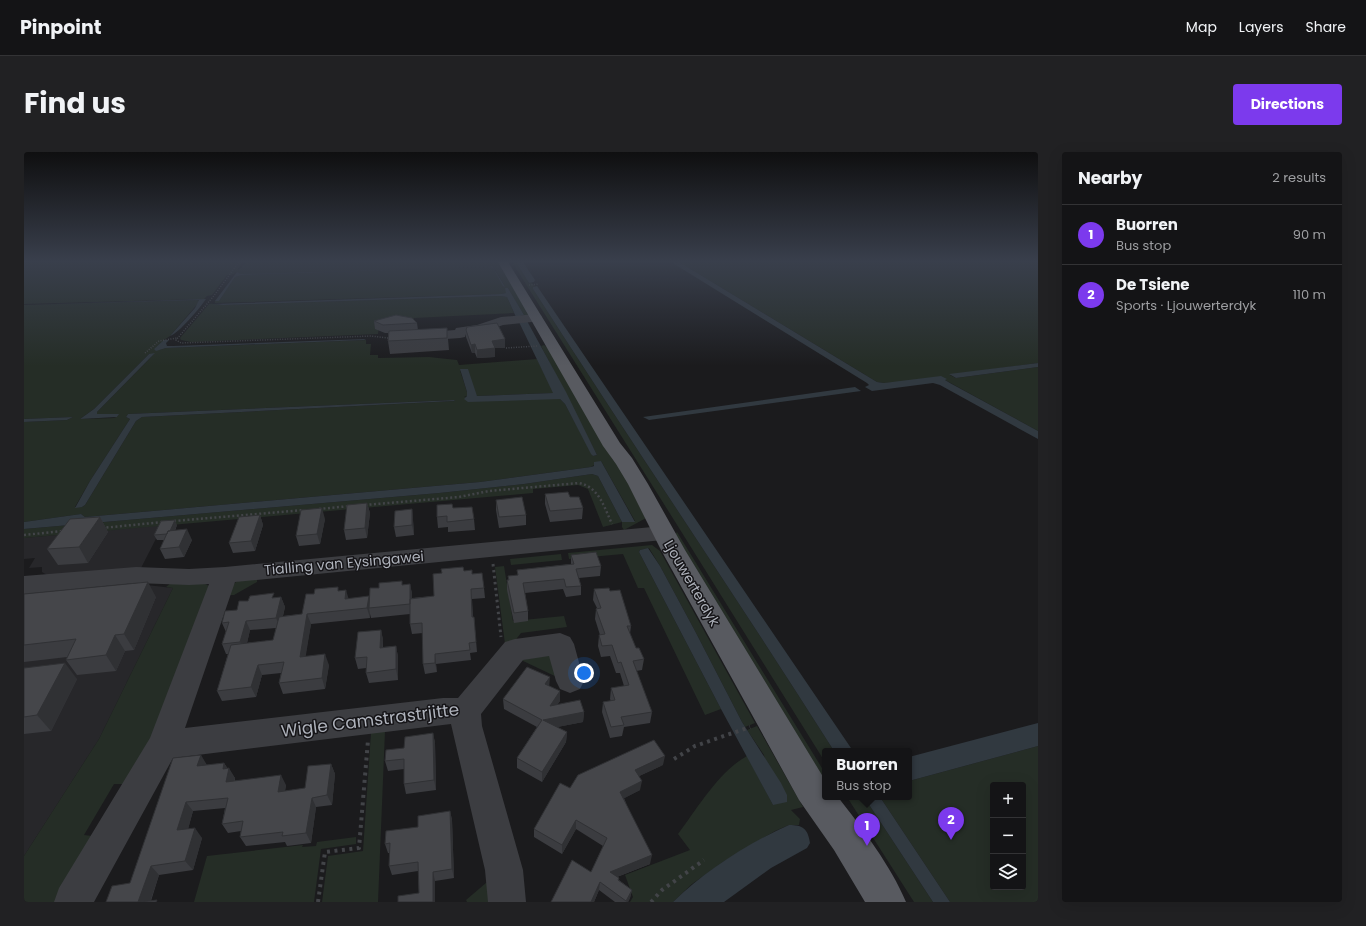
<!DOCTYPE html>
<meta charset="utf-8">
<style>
:root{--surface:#141416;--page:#212123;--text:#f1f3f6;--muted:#9d9ea1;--line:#333335;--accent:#7c3aed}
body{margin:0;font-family:Poppins,sans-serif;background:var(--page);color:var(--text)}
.controls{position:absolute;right:12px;bottom:12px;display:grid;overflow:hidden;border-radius:4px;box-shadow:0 4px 16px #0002}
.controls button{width:36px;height:36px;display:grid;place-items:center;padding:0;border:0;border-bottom:1px solid var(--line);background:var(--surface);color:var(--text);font:20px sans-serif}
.you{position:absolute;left:560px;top:521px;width:14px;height:14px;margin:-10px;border:3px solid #fff;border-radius:50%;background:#1a73e8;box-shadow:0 0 0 6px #1a73e833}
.badge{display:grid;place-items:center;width:26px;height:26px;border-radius:50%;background:var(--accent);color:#fff;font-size:13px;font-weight:700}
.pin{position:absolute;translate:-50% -33px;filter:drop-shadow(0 1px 2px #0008)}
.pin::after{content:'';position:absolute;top:21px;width:14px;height:12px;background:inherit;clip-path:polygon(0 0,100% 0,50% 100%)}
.popup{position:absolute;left:798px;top:596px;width:90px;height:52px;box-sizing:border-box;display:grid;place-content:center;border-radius:4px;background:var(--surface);filter:drop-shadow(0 1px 3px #0005);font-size:13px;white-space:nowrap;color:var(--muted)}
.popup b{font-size:15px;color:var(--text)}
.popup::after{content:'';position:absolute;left:50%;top:100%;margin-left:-8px;border:8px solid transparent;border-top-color:var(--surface)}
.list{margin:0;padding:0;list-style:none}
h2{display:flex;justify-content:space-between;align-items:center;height:52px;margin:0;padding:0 16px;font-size:17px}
h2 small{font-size:13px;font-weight:400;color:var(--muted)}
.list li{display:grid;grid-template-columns:26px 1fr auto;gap:12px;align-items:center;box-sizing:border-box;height:60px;padding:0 16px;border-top:1px solid var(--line)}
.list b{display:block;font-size:15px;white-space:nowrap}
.list p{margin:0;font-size:13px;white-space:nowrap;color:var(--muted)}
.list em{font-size:13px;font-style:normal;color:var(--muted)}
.icon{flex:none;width:22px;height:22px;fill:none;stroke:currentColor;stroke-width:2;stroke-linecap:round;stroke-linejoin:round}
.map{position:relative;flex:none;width:1014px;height:750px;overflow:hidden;border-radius:4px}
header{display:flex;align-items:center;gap:24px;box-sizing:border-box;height:56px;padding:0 20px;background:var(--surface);border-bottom:1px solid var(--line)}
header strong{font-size:19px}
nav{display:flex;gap:22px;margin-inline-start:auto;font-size:14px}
.intro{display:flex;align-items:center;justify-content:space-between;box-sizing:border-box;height:96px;padding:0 24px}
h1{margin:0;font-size:28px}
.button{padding:10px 18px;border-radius:4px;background:var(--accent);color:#fff;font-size:14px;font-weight:700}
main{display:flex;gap:24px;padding:0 24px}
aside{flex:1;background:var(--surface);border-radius:4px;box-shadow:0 4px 16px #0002}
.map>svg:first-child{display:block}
</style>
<header>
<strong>Pinpoint</strong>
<nav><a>Map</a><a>Layers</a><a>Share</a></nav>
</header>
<div class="intro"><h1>Find us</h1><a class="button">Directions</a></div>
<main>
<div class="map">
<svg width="1014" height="750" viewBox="0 0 1014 750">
<rect width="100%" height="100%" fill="#1b1b1d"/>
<path fill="#27272a" d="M139 373 117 416 23 423 18 420V415L5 416 11 406 0 407V386Z
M114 432 149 436 75 587 0 704V448Z"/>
<path fill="#252d26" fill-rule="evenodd" d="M0 110H218L213 118 216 117 222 110H466L468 113 464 115 217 122 211 120 210 122 203 123 188 143 183 144 180 147 0 152Z
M467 110H475L506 163H500L484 136 482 141 477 142 191 151V149H195L211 125 218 123 465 115 469 116 481 135Z
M488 110H492L505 131H508L511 134 509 135V137C608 292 712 444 810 599H801V610L655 376Z
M655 110H1014V211L926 223 932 226 1014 215V279L921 228 860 231 853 230Z
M476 144 483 145 490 161 390 166 389 169 355 174 354 182 167 190 157 188 156 186 185 152C190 151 193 153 199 153Z
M173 148 176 149 146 184 140 188 135 198 142 196 342 188V192H347L346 203H354V206L405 205 433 208 435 213 513 207 530 241 453 244 436 218 443 240V244L440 245 536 247 541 252 569 304 573 303 517 194 520 193 526 198 589 308 592 309 624 365 600 378 598 375V370L579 375 564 337 554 333 509 337V341L0 386V377L415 341 500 332 568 322 574 324 598 370 611 369 577 309 567 315 456 330 61 365 57 362 0 370V270L43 268 49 265 0 267V153ZM125 202H130L73 260V262H94V264L90 266 56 267 70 257ZM431 248 430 249 118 265 112 269 61 353 58 355H51L66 329 106 267 102 265 104 262Z
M653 380 801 621V641L649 386Z
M628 393 636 399 731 571 721 575 718 570 671 479 636 414 625 396 616 398 615 400 697 557 681 563 620 436H614L599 402 545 407 544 401Z
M537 402 538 408 487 413 486 407Z
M480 414 489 469 540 464 543 475 497 481 486 495 481 492 471 415Z
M233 426V430L210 443H201C211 427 215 428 233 426Z
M148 430H178L185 434 132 585 106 632H90L60 683 76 685 38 750H0V704L75 587 149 436 142 435Z
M525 503 535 526 497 508Z
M733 574 779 655 767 658 776 667 775 673H765L751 679 699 710 668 732 649 750H606L609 745 601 723 666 698 654 682C673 657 695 619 723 604L749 653 740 603 723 578Z
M361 579 354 750H298L304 704 339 699 347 581Z
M1014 594V750H926L856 645H885V629ZM969 633H999V735H969Z
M823 645H840L909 750H890Z
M332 685V692L297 697 290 750H170L183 704 279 693 278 695 292 694 293 690Z
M469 725 471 750H443L442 748Z"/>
<path fill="#313940" d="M466 110 481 135 479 134 469 116 465 115 218 123 211 125 195 149H191L213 120 217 122 464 115 468 114Z
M492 110H499L511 128 510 130 505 131Z
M647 110H655L853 230 860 231 917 224 923 227 921 228 926 231 1014 279V287L916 233 909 231 848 239 841 235 845 233 843 231Z
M513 134 829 599H810C712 444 608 292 509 137V135Z
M481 136H484L500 163 492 165 483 145 476 144 199 153 189 152 477 142 482 141Z
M182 147C176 156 155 181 146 184L171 156 175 148 0 153Z
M503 169 542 240 573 303 569 304 567 302 541 252 536 247 444 250 440 247 443 244V240L436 217H444L453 244 529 241 495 170Z
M342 187 340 188 142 196 132 199 130 197 140 188H145L142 191 143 194H149Z
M131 201 73 260V262H95L93 265 56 267 70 257 125 202Z
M1014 211V215L932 226 925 222Z
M831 235 837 239 625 268 619 265Z
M431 248 430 249 118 265 112 269 61 353 58 355 51 356 66 329 106 267 102 265 104 262Z
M49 265 43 268 0 270V267Z
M577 309 611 370H598L574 324 568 322 500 332 415 341 0 377V370L57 362 61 365 456 330 567 315 570 314V310Z
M624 396 636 414 671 479 718 570 757 631 763 643V650L749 653 697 557 615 400 616 398Z
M1014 571V594L885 629V605Z
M840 645H856L926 750H909Z
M765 673C779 673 784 677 786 691L783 696 747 716 700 750H649C681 719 724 691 765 673Z"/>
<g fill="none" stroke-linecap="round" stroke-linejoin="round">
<path stroke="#424448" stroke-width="1.5" stroke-dasharray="1 1.5" stroke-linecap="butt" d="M215 110 189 145 152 188 157 191 347 184 364 186
M505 133 515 132
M482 196 513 194
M121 201 135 189 153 186"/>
<path stroke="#424448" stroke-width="2.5" stroke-dasharray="2 2.5" stroke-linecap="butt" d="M341 353 435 345 465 339 555 331C575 335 580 355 588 372
M295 357 326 354
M150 369 280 358
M78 376 139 370
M0 383 39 379"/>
<path stroke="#424448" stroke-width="3" stroke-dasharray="2.5 3.5" stroke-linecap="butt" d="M469 412 477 485"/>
<path stroke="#424448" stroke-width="4" stroke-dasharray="3 4.5" stroke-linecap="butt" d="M650 607 671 594 726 575
M294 750 301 700 335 696 344 588
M627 750 638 738 680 708"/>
<path fill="#3c3d41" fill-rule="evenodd" d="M512 162 517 163 518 166 517 169 479 173 460 180 442 182 441 185 436 186 394 189 389 188 387 185 389 182 394 181 431 178 432 176 453 173 477 165Z
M639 374 647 376 650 381 647 386 639 388 211 430 161 576 419 546H434L481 490 491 487 536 481 546 485 550 492 560 529 556 537 546 541 536 537 532 529 525 504 499 508 457 562 458 574 499 718 502 750H464L461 718 427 572 149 606 70 750H30L35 736 126 586 185 432 165 433 112 431 0 442V424L112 415 165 417 201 415Z"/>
<path fill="#585a60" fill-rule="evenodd" d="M474 110H484L596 291 608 306 624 332 661 398 801 628V645H814C838 676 867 714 882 750H841L810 698 775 648 637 398 604 332 592 312 579 294Z"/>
</g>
<path fill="#3b3c40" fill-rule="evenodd" d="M350 169 393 171 394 178 423 176 425 198 366 202 364 189V181H361L351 177Z
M442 178 481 187V196H471V205L453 206 451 201H448L442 185Z
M521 342 546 345 559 356 558 367 526 370 521 352Z
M472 348 502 363V373L475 376 472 358Z
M343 351 346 361 343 386 322 388 320 378Z
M429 356 450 367 451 378 424 380V375L414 376 413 365Z
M388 357 389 368 390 383 372 385 370 375Z
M236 363 239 373 231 399 209 401 205 391Z
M76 365 84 380 64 411 34 413 23 397Z
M301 367 296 392 275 394 272 384Z
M153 373 151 379 168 388 160 405 141 407 136 397 140 388H133L130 383Z
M547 403 577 414 576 424 555 426 557 434V443L542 445 539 437 501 441 504 459V469L490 471 483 438V428H484V424H494L493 418 547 412Z
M440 419 448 422 460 436 461 446 448 447 449 465H450L453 500 446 501 447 508 412 512 413 520 401 522 399 512V481L388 482 386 472V462L347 466 346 462V466L287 472 281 505 305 513 301 537 259 542 255 531 257 521 238 523 232 545 198 549 193 539 204 502H202L198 492 202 480 198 471 224 449 257 445 261 455 259 464 278 462 316 439 324 447 345 444 379 433 386 432 388 442V446L410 444ZM252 476 249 488 223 491 226 478Z
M570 437 586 439 607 474 606 482 612 496 620 507 618 518 612 519 628 560 626 571 600 575 598 584 586 586 578 560 579 550 587 549 586 547 587 536 600 534 596 521H592L586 504 577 505 574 494 575 483H576L571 467 572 457 573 456 569 448Z
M0 442 132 445 110 498 101 499 92 519 53 523 42 508 43 505 0 510Z
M357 478 359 488V495L372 494 374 505V528L345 531 342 521V516L334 517 331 506Z
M0 516 53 527 27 579 0 582Z
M525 534 536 539V549L533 552 560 560 559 570 533 575 543 580 542 590 518 630 493 616V606L513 575 480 557 479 547Z
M409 581 411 591 412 638 382 642 380 632V617L364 619 361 609 380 596Z
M200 611 204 617 211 626V629L262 633 261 639 281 636 307 612 311 622 308 653 292 655 287 691 263 694 261 690 222 694 216 685 217 679 204 681 198 672 201 656 169 659 164 677 178 686 169 718 135 723 127 749 134 750H82L106 731 183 613Z
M639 613 615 624 616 638 600 646 626 712 593 725 595 726V728L608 738 606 746 604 750H591L575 738 570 750H527L567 720 579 694 552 677 538 702 510 685V677L546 636Z
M426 659 428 668 430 726 411 729V750H374L395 741 394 719 368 723 365 714 366 701H364L361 692Z"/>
<path fill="#303134" d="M481 187V196H471V205L453 206V198L468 189Z
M451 192V201H448L447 193Z
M343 351 346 361 343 386 341 376Z
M298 356 301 367 296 392 293 382Z
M388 357 389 368 390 383 388 373Z
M236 363 239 373 231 399 227 389Z
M76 365 84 380 64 411 55 395Z
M151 368 153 373 147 387 145 382Z
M163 377 168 388 160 405 155 395Z
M124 430 132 445 110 498 100 482Z
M386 432 388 442V456L386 447Z
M322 438 325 448 321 447Z
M345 444 348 455 345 456 346 462V466L343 456Z
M257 445 261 455 256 475 252 466Z
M283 462 287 472 280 515 276 505Z
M222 469 226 478 221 500 216 490Z
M357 478 359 488 358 506 356 496Z
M91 483 101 499 92 519 82 503Z
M372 494 374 505V528L372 517Z
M301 502 305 513 301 537 298 526Z
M411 502 412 512 413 520 411 511Z
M41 511 53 527 27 579 13 563Z
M234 513 238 523 232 545 227 535Z
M526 525 525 536 521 532Z
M536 539V549L526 564V554Z
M560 560 559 570 518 578 519 568Z
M543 580 542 590 518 630V620Z
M409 581 411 591 412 638 410 628Z
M177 603 183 613 173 614Z
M641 604 639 613 609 627 611 618Z
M200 611 205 619V616L211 626 208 640 202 630 199 617Z
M307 612 311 622 308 653 303 643Z
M257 623 262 633 259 650 254 640Z
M618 629 616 638 595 649 596 640Z
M288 646 292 655 287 691 282 681Z
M162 650 169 659 161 688 153 678Z
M426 659 428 668 430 726 428 717Z
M552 668V677L538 702V693Z
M171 676 178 686 169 718 161 709Z
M628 703 626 712 585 728 586 720Z
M127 714 135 723 126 750H114Z
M409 720 411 729V750H409Z
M576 730 575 738 570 750H567Z
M608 738 606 746 604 750H602Z"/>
<path fill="#45464a" stroke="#303134" d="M372 163 388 166 393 171 359 173 350 169Z
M473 171 481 187 468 189 471 196 453 198 451 192 447 193 442 178 443 175Z
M423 176V186L364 189 365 179Z
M544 340 546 345H555L559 356 526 359 521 342Z
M498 345 502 363 475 365 472 348Z
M343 351 341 376 320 378 323 353Z
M428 352 429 356 448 355 450 367 423 370V364L413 365V353Z
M298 356 293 382 272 384 277 358Z
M388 357V373L370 375 371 359Z
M236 363 227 389 205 391 215 365Z
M76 365 55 395 23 397 46 367Z
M151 368 146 379H144L143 382 130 383 137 369Z
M163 377 155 395 136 397 144 379Z
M572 400 577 414 552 417 557 434 542 435 540 427 499 431 504 459 490 461 483 428H485L484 424 494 423 493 418 550 412 547 403Z
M439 415 440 419 448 418V422L458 421 460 436 447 437 448 465H450L452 490 445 491 446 498 411 502V511L399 512 398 471 386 472V447V452L345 456 346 436H355V431L378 429V433L386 432V447L410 444 409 422 418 421 417 417Z
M124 430 100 482 91 483 82 503 42 508 52 487 0 493V442Z
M314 435V439L322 438 321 447 345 444 343 456 283 462 276 505 301 502 298 526 255 531 260 510 234 513 227 535 193 539 207 493 249 488 255 465 278 462 282 442H290L291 437Z
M585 436 586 439 596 438 607 474H603L612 496H615L620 507 609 509 628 560 597 565 600 573 587 575 579 550 591 548 587 536 605 533 597 510 594 511 588 493 578 494 575 483 581 482 572 457 577 456 570 437Z
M250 441 248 446 257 445 252 466 222 469 216 490 198 492 205 470 198 471 201 459 213 458 215 449H224L226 444Z
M357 478 356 496 372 494V517L342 521 343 505 331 506 334 480Z
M41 511 13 563 0 565V516Z
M503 515 526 525 521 532 536 539 526 554 556 548 560 560 519 568 543 580 518 620 493 606 518 568 479 547Z
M409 581 410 628 380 632V607L361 609 362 598 380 596 381 585Z
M630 588 641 604 611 618 618 629 596 640 628 703 586 720 595 726 594 728 608 738 602 749 576 730 567 750H527L548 708 567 720 583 686 552 668 538 693 510 677 536 631 546 636 554 623Z
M177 603 173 614 200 611 199 617 205 616 202 630 257 623 254 640 281 636 284 614 307 612 303 643 288 646 282 681 258 684 259 680 216 685 219 669 198 672 204 646 162 650 153 678 171 676 161 709 127 714 114 750H82L88 734 106 731 149 606Z
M426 659 428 717 409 720V750H374V744L395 741 394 710 365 714 366 691 361 692 362 679 394 675V664Z
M133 748 132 750H116Z"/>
<linearGradient id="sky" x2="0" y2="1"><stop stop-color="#0f0f10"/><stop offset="0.51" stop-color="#393f4c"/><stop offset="1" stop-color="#393f4c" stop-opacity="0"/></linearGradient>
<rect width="1014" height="214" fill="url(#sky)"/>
<g text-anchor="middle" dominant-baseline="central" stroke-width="3" stroke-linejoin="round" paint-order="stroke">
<g font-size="14" fill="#aeb2bb" stroke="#161518">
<text transform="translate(320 411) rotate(-5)">Tialling van Eysingawei</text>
<text transform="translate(668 431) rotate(60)">Ljouwerterdyk</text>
</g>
<g font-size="17" fill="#aeb2bb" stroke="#161518">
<text transform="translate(346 568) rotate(-7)">Wigle Camstrastrjitte</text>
</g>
</g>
</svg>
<div class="controls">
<button>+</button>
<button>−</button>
<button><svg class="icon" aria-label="layers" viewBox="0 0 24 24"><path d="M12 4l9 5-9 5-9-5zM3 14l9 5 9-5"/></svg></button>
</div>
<div class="you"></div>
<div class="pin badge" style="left:843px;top:694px">1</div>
<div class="popup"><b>Buorren</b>Bus stop</div>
<div class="pin badge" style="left:927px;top:688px">2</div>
</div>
<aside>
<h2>Nearby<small>2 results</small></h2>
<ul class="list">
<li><span class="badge">1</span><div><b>Buorren</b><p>Bus stop</p></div><em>90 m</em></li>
<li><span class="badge">2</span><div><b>De Tsiene</b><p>Sports · Ljouwerterdyk</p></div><em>110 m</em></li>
</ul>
</aside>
</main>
